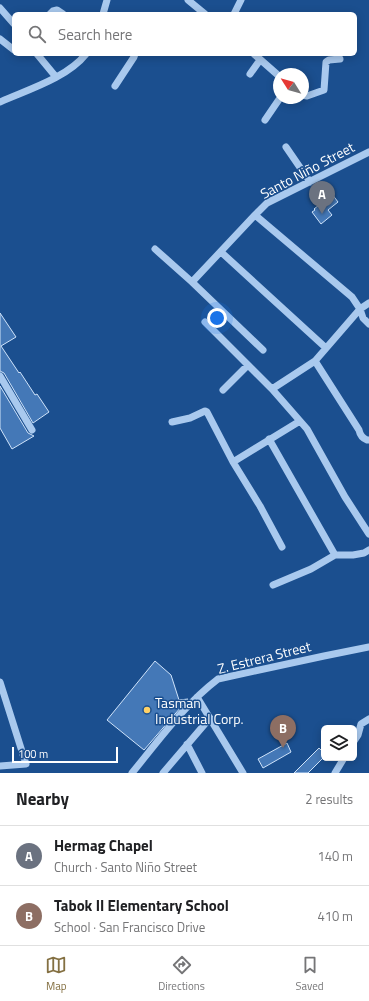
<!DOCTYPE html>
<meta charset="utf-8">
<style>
:root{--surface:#fff;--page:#f2f2f2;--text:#202124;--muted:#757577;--line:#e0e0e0;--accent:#847042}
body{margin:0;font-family:"Titillium Web",sans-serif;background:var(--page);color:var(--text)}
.controls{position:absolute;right:12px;bottom:12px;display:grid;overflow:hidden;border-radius:6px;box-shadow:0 2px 10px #0003}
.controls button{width:36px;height:36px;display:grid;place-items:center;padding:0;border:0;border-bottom:1px solid var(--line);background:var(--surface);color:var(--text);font:20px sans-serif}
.compass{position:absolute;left:273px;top:68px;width:36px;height:36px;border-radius:50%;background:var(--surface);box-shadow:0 2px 10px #0003;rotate:307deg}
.scale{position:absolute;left:12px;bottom:10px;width:106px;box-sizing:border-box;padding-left:4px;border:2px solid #fff;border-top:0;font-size:11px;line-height:14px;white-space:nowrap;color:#fff;-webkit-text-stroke:3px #1b4f8f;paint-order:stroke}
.you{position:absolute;left:217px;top:318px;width:14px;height:14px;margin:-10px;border:3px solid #fff;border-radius:50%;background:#1a73e8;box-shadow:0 0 0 6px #1a73e833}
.badge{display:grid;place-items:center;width:26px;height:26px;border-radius:50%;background:var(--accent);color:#fff;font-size:13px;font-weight:700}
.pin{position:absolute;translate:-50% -33px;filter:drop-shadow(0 1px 2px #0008)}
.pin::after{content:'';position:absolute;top:21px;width:14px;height:12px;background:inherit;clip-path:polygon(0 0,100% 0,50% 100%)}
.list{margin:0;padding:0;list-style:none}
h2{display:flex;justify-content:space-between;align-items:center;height:52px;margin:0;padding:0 16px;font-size:17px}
h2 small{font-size:13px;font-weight:400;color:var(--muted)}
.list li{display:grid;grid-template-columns:26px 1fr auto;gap:12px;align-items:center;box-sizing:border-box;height:60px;padding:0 16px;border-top:1px solid var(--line)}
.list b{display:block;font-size:15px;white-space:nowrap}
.list p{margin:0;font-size:13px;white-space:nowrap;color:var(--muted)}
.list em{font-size:13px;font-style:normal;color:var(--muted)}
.icon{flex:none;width:22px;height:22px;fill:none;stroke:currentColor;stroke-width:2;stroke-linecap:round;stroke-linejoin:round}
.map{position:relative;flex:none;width:369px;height:773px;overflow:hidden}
.search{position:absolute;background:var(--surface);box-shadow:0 2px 10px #0003;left:12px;right:12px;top:12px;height:44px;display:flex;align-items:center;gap:10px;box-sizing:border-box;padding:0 14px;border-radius:6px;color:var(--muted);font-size:15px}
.sheet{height:172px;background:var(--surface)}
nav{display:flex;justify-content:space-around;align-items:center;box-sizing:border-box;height:56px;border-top:1px solid var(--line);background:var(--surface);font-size:11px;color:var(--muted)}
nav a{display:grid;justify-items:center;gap:2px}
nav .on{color:var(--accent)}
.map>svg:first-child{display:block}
</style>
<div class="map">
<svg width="369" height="773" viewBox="0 0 369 773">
<rect width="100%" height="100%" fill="#1b4f8f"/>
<path fill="#4478b7" stroke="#cfe3fa" d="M326 186 338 202 328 210 332 215 321 224 312 212 315 210 314 209 324 201 318 192Z
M0 313 16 337 1 346 19 373 20 372 35 395 37 394 49 412 33 423 4 373 0 371Z
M0 386 28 433 34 436 12 449 0 428Z
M155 661 171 675 179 700 188 699 144 750 107 720Z
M287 743 291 752 263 768 258 759Z
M319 748 324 753V757L308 773H294Z"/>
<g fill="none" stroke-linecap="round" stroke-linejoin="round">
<path stroke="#a9c9ee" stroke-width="7" d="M188 0 205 14
M0 8 14 24
M50 14 53 11 57 10 63 14
M103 14 107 0
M234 14 241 0
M0 39 14 50
M37 54 56 77
M254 54 279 76
M250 74 260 60
M115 86 134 57 135 54
M303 95 307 96 324 90 326 62 329 60 340 59
M0 102C27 90 67 78 86 54
M265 120 280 98
M286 147 310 182
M255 215 352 297 360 309 363 318 369 324
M155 249 192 282 263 350
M221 252 326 348
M192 282 255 215 267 203 369 152
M205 322 272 389 307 429 345 497 369 534
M315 361 359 430C360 435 362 438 367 440H369
M0 376 32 430
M272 389 315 361 360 309 369 303
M223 390 248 365
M172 422 190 418 205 411 207 412 233 462 260 506 282 547
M269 439 335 555
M233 462 300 421
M273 585 311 569 335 555H353L364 553 369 550
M0 682 26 764 0 766
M197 697 243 773
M354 741 358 735 361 724 369 719
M187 744 202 773
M132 773C159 740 184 705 218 679L324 656 369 647
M163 773 210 718
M335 773 344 758"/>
</g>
<circle fill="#ffd166" stroke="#1b4f8f" stroke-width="1.5" cx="147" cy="710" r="4"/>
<g text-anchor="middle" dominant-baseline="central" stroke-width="3" stroke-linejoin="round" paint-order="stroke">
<g font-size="14" fill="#fff" stroke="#1b4f8f">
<text transform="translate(307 170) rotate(-28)">Santo Niño Street</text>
<text transform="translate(264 657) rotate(-14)">Z. Estrera Street</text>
</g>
<g font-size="14" fill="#fff" stroke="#1b4f8f" text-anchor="start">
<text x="155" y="702">Tasman<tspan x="155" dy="16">Industrial Corp.</tspan></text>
</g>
</g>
</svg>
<div class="controls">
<button><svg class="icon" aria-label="layers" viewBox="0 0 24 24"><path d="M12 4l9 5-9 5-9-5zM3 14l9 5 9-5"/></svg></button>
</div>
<svg class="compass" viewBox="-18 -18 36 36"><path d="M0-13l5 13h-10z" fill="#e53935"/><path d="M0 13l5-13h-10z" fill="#757577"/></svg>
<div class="scale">100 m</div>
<div class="you"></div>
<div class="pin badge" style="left:322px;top:214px;background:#6b7280">A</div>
<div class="pin badge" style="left:283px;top:748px;background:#8d6e63">B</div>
<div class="search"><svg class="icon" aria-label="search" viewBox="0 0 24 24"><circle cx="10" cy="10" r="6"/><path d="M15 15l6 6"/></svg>Search here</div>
</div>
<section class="sheet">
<h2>Nearby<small>2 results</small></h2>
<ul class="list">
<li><span class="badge" style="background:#6b7280">A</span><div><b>Hermag Chapel</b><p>Church · Santo Niño Street</p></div><em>140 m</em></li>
<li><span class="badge" style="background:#8d6e63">B</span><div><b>Tabok II Elementary School</b><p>School · San Francisco Drive</p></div><em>410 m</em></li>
</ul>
</section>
<nav>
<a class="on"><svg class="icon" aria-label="map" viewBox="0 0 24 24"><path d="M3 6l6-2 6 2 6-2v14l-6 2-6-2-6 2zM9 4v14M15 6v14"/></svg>Map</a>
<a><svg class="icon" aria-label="directions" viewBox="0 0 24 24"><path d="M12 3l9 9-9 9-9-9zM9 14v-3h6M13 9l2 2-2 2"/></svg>Directions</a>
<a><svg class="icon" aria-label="saved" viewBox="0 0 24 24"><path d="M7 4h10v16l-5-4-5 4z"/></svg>Saved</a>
</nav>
